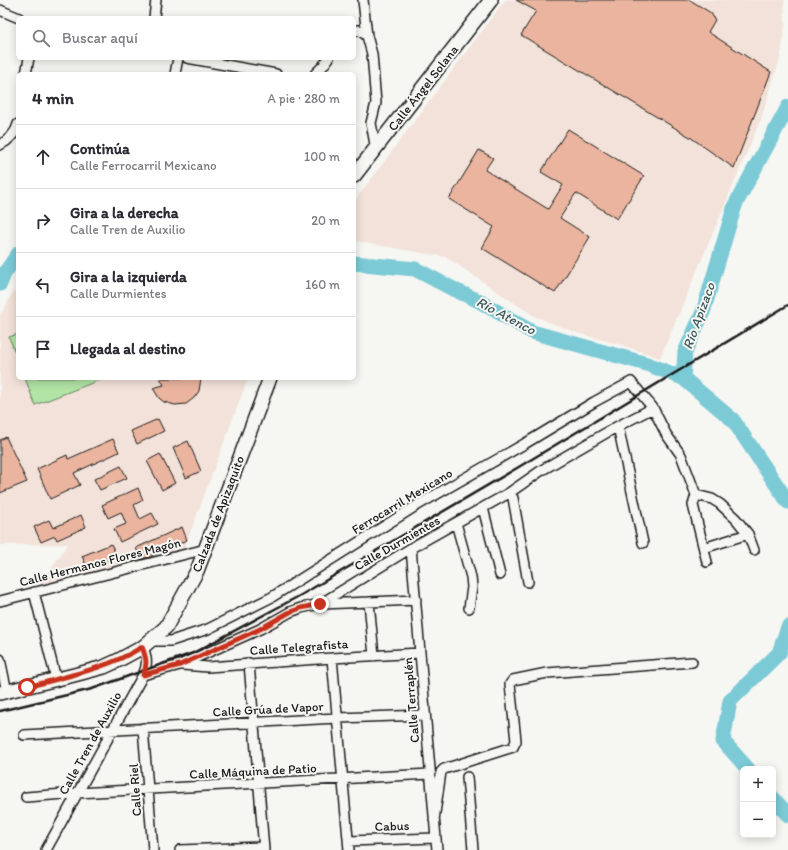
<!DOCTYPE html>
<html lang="es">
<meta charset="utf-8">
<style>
:root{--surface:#fff;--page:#f7f7f7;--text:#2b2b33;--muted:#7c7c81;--line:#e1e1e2}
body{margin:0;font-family:Itim,sans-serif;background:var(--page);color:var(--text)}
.controls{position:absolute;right:12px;bottom:12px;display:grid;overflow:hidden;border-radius:6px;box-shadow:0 2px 10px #0003}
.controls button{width:36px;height:36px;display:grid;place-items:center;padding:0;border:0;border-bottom:1px solid var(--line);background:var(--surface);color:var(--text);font:20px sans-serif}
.stop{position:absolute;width:12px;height:12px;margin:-9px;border:3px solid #c8321e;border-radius:50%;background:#fff}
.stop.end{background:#c8321e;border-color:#fff;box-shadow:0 1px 4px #0008}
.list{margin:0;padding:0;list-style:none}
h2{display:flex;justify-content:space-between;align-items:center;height:52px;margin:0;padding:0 16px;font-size:17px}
h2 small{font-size:13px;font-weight:400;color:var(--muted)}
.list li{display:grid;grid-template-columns:26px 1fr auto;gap:12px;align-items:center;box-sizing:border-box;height:64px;padding:0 16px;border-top:1px solid var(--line)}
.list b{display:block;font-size:15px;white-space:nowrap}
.list p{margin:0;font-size:13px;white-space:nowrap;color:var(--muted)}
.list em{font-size:13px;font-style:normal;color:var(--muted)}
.icon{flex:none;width:22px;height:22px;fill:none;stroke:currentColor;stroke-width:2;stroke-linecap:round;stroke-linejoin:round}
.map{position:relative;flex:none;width:788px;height:850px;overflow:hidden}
.search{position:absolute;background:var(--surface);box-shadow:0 2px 10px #0003;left:16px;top:16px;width:340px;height:44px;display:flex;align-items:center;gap:10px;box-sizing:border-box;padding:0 14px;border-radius:6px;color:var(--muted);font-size:15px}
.panel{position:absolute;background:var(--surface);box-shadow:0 2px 10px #0003;left:16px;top:72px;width:340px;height:308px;border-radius:6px}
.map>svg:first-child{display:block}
</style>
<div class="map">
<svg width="788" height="850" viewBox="0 0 788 850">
<rect width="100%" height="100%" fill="#f6f6f2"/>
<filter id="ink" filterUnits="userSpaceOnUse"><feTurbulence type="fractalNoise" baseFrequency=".025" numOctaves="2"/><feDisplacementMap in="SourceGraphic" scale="8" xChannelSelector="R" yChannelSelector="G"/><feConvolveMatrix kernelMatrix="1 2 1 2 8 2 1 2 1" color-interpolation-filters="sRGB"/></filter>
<g filter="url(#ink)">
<path fill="#f2e2d9" d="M505 0H784L785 24 781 55 761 119 660 358 622 345 577 333 534 316 446 257 354 241V204L357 198Z
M18 288V378H248L183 552 39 586 68 544 0 545V316L12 294Z"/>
<path fill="#b1e4a5" stroke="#668060" d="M18 334V360L9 337Z
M25 378H105L35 405Z"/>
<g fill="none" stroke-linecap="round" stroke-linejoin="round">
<path stroke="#7bcad6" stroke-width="15" d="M354 263 415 269 455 290 479 301 532 332 647 364 683 378 733 420 788 502
M0 284 4 274 18 254
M683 378 685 352 703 312 735 205 788 107
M748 769 723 741 730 701 779 653 788 627
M773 798 788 815"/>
</g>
<path fill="#eab49e" stroke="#1c1c1c" d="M516 0H690L711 13 715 20 708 32 771 72 734 168 690 137 521 35 536 11Z
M568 129 644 176 617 219 576 193 560 218 590 237 555 293 482 248 494 227 449 199 479 150 493 158 485 170 548 209 563 185 541 172Z
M160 378H201L199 391 194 398 186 404 175 405 164 402 159 398 153 388 164 385Z
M158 419 164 431 137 444 131 431Z
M6 437 27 482 0 493V440Z
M113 439 119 452 74 473 80 485 50 499 37 469 67 455 68 459Z
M188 441 201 471 186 478 173 448Z
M160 454 175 483 162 490 147 461Z
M121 466 127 478 100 490 94 479Z
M138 488 143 500 134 505 140 519 152 513 158 524 120 542 114 529 126 524 121 512 108 518 102 505Z
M81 515 86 527 57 540 55 536 41 542 34 527 49 520 53 528Z
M182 527 187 540 149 557 141 559 136 548Z
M111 544 117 556 88 570 82 556Z"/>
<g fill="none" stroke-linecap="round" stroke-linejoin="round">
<defs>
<path id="street" d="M363 0 367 36
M0 10 19 18
M154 18 156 0
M354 31 359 30 367 36 372 54 376 103 371 123 376 150
M187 58 276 74
M26 74 29 58
M175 74 178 58
M315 74 323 66 329 58
M0 145C8 141 16 133 18 124
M618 426 643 543
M509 493 513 498 528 582
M696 495 712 499 720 504 736 519 748 534 754 550
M483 508 500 575
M456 523 471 577 472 587 469 608
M411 548 437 850
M704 548 748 534
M34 592 56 679
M0 601 206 549
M369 602 374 656
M322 604 416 600
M151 641H171L208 629 272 597 416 506 526 443 594 402 631 382 653 408 666 434 681 455 696 495 693 505 707 562
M332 658 349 850
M0 659 7 692
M249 663 264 850
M182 665 208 667 332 658 420 653
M143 675 180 665 260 629 290 612 301 608 320 604 411 548 509 493 542 470 618 426 653 408
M143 728 153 850
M24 735 337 718 425 715
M467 777 473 850
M26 797 77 793 430 774
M434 820 441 772 444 769 513 747 516 741 510 684 513 680 547 673 692 662
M349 841 436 838
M46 850 143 675C148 665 147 658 143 647
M180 850 263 847"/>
<path id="secondary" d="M354 176 491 0
M0 693 74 675 104 667 117 661 143 647 166 627 197 571 270 378"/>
</defs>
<use href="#street" stroke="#1c1c1c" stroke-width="12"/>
<use href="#secondary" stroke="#1c1c1c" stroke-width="16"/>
<use href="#street" stroke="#f6f6f2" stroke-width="9"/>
<use href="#secondary" stroke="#f6f6f2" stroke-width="13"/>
<path stroke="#1c1c1c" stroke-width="2.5" d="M0 711 92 689 193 653 301 595 517 468 788 305"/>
</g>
</g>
<g fill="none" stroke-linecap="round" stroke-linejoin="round" filter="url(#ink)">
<path stroke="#c8321e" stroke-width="5" d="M27 687C67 676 107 669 142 647 146 657 148 665 143 675L180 665 260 629 290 612 301 608 320 604"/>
</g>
<g text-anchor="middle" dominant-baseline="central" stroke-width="4" stroke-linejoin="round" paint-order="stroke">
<g font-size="13" fill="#1c1c1c" stroke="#f6f6f2">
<text transform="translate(423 88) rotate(-52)">Calle Ángel Solana</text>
<text transform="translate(402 501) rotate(-31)">Ferrocarril Mexicano</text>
<text transform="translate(218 514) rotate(-69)">Calzada de Apizaquito</text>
<text transform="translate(397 543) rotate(-30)">Calle Durmientes</text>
<text transform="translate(100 562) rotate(-14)">Calle Hermanos Flores Magón</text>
<text transform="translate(299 647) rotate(-4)">Calle Telegrafista</text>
<text transform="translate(411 700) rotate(-95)">Calle Terraplén</text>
<text transform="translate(268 709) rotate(-3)">Calle Grúa de Vapor</text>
<text transform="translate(90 743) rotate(-61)">Calle Tren de Auxilio</text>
<text transform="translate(253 771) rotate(-3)">Calle Máquina de Patio</text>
<text transform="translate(135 790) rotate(-94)">Calle Riel</text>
<text transform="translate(392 826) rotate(-2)">Cabus</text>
</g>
<g font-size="14" font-style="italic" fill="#3d595d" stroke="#f6f6f2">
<text transform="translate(506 316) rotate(28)">Río Atenco</text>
<text transform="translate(699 316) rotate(-70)">Río Apizaco</text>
</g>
</g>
</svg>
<div class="controls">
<button>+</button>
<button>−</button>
</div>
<div class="stop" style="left:27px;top:687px"></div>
<div class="stop end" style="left:320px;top:604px"></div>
<div class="search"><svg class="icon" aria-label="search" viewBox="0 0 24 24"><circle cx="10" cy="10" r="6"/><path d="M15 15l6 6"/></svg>Buscar aquí</div>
<section class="panel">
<h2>4 min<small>A pie · 280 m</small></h2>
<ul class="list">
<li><svg class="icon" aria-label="ahead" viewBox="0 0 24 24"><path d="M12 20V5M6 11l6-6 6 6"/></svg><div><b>Continúa</b><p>Calle Ferrocarril Mexicano</p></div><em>100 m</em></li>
<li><svg class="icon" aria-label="right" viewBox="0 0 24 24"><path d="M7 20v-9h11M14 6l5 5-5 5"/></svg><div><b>Gira a la derecha</b><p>Calle Tren de Auxilio</p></div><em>20 m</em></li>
<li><svg class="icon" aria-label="left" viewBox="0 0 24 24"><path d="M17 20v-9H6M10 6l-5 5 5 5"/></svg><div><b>Gira a la izquierda</b><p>Calle Durmientes</p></div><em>160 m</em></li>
<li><svg class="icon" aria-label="arrive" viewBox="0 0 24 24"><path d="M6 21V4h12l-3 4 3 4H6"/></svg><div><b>Llegada al destino</b></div></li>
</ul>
</section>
</div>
